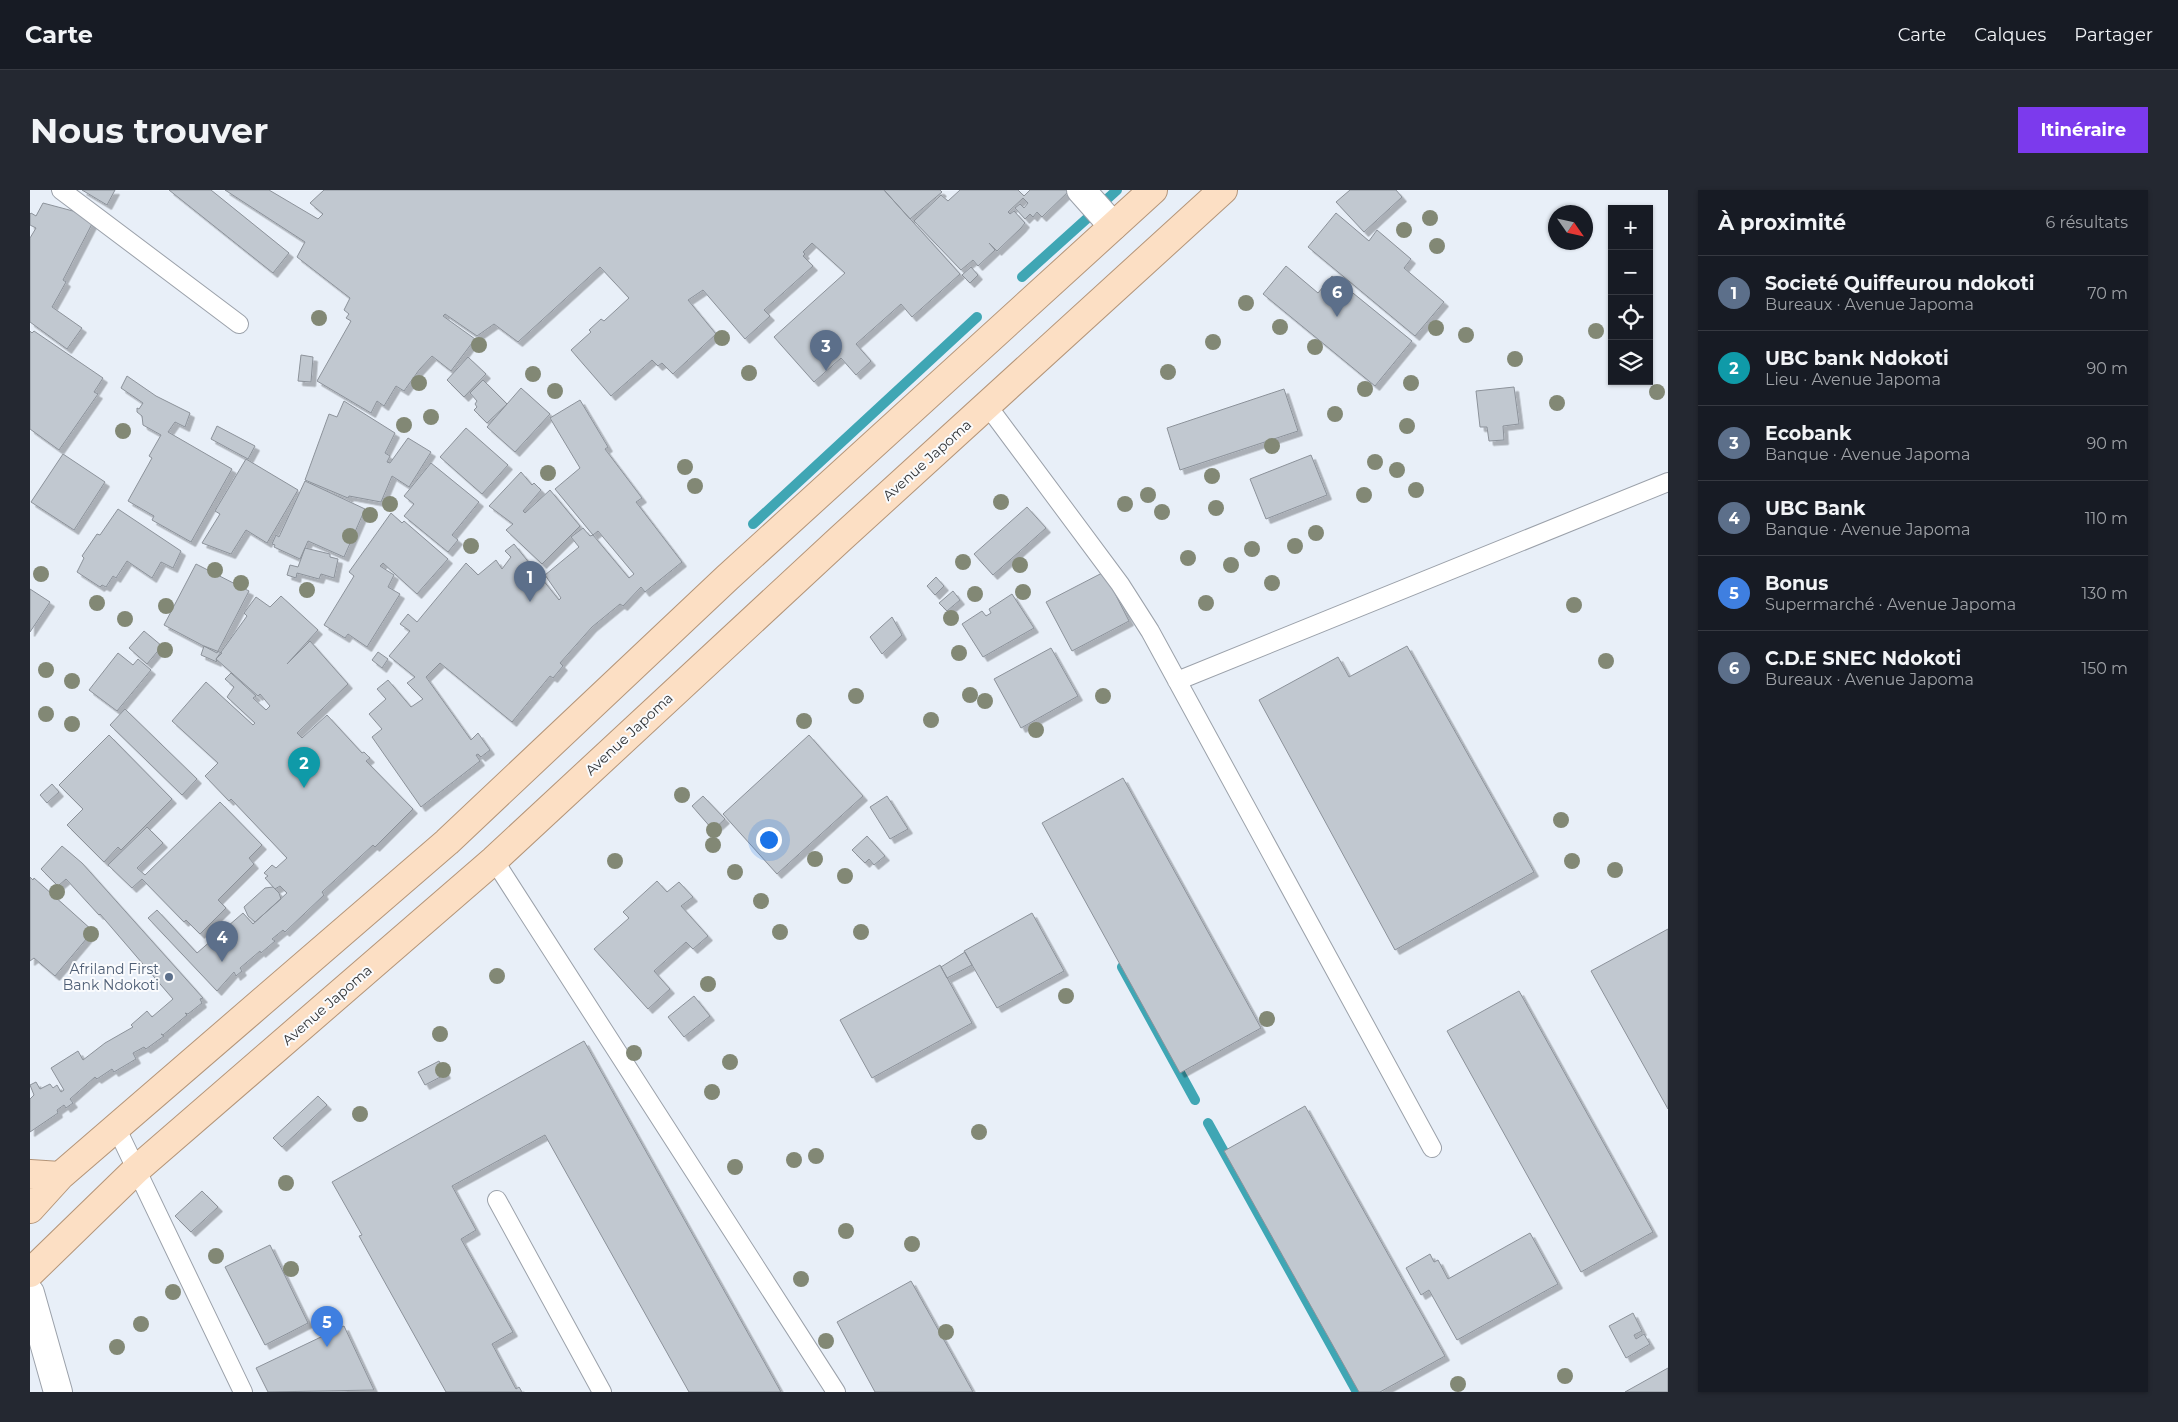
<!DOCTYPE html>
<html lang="fr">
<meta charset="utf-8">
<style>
:root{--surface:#171b24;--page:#242831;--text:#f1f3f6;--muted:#9ea1a6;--line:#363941;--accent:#7c3aed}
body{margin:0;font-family:Montserrat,sans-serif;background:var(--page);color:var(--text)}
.controls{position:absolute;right:15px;top:15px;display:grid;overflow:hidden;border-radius:0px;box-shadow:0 1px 4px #0004}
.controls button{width:45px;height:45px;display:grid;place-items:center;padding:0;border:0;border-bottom:1px solid var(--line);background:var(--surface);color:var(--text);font:25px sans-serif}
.compass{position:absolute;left:1518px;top:15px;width:45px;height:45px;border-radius:50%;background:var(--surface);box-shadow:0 1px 4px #0004;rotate:124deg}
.you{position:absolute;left:738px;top:649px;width:18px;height:18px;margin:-12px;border:4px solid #fff;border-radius:50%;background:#1a73e8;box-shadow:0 0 0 8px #1a73e833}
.badge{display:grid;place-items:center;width:32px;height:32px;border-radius:50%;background:var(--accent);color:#fff;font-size:16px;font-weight:700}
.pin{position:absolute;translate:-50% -41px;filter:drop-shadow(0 1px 2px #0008)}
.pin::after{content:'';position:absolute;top:26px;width:18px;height:15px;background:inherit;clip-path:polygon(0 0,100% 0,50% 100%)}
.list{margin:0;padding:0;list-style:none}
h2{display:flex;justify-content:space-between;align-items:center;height:65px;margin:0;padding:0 20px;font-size:21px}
h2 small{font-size:16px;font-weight:400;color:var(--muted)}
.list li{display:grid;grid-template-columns:32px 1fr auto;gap:15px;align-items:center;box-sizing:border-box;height:75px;padding:0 20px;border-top:1px solid var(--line)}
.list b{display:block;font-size:19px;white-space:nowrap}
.list p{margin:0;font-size:16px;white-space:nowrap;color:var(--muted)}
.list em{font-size:16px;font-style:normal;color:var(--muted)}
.icon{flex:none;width:28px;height:28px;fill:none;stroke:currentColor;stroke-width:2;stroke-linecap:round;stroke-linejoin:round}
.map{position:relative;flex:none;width:1638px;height:1202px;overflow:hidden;border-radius:0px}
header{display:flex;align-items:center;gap:30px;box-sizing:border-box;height:70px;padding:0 25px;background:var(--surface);border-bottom:1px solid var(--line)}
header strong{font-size:24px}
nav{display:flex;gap:28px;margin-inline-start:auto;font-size:18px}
.intro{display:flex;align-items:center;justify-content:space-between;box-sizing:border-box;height:120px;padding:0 30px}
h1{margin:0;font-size:35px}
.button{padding:12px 22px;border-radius:0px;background:var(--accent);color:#fff;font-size:18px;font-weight:700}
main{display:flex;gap:30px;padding:0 30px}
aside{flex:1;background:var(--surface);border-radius:0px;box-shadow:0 1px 4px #0004}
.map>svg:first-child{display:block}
</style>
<header>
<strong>Carte</strong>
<nav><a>Carte</a><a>Calques</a><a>Partager</a></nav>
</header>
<div class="intro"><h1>Nous trouver</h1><a class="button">Itinéraire</a></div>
<main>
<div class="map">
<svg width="1638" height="1202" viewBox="0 0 1638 1202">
<defs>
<filter id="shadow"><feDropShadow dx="4.5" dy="4.5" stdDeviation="0" flood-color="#0004"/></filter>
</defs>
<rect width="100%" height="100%" fill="#e8eff8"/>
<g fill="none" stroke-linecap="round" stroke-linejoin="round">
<path stroke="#3fa6b4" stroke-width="10" d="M1076 10 1087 0
M992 87 1062 24
M723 334 947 127
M1092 777 1165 910
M1178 933 1327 1202"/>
</g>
<path fill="#c1c8d0" stroke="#8c929a" filter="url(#shadow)" d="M52 0H85L77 15Z
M139 0H181L259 63 243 83Z
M195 0H239L288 29 293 24 280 13 294 0H854L930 84 882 127 871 114 826 154 841 171 826 185 811 168 784 192 744 147 815 83 782 53 773 62 775 64 773 66 783 76 734 120 740 126 715 149 673 100 658 110 686 144 643 184 632 173 628 176 622 170 581 206 541 160 561 142 559 140 571 129 574 131 599 108 570 77 488 152 464 134 447 146 415 124 413 126 445 149 421 181 402 166 389 180 374 201 366 196 354 216 347 211 341 223 287 191 321 131 316 128 319 124 314 120 320 108 267 67 275 52Z
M854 0H910L912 2 880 29Z
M930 0H988L994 6 1000 0H1040L1012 27 1007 22 1003 27 1000 24 995 29 985 18 990 14 994 18 998 13 993 8 978 22 980 24 984 21 995 33 991 38 967 61 959 53 965 60 948 76 943 70 931 80 884 31 911 5 918 11Z
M1320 0H1366L1372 7 1334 42 1306 12Z
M13 13 43 21 63 32 33 90 36 92 22 117 52 138 37 159 0 132V48L6 38 0 35V24L1 23 6 26Z
M1306 23 1339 51 1347 40 1381 69 1374 78 1414 112 1385 146 1278 57Z
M1256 76 1288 103 1302 86 1382 151 1345 196 1233 104Z
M941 77 948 85 940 93 932 85Z
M0 141 2 143 4 141 73 188 64 202 68 204 29 260 0 239Z
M271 165 283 167 281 192 268 191Z
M438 167 456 184 434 207 417 190Z
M97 186 126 206 160 223 155 237 145 232 138 242 202 279 161 352 122 330 124 326 98 311 122 268 119 266 131 245 113 235 112 226 107 222V218L109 219 113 213 91 198Z
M453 190 477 214 457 233 444 220 447 217 445 214 447 211 440 203Z
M1484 197 1489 234 1473 236 1474 250 1459 251 1457 237H1450L1446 201Z
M491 198 520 224 485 262 457 237Z
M1254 199 1268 241 1150 280 1137 238Z
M550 210 578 257 575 259 612 308 606 312 652 372 615 402 611 397 593 416 590 414 562 437 530 473 533 476 523 488 520 486 482 532 410 473 396 487 441 550 448 543 460 560 451 567 448 564 446 565 450 571 391 617 342 547 352 539 339 524 356 509 347 499 358 490 381 517 393 509 377 493 385 487 359 466 380 441 370 434 378 424 387 432 436 373 448 385 466 370 472 379 481 367 475 361 484 354 529 410 531 408 515 385 549 357 541 347 553 338 560 346 563 345 599 388 604 384 568 341 563 345 525 299 550 278 520 228Z
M314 211 365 243 355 263 360 266 357 272 360 273 378 248 401 262 379 297 362 286 351 312 319 306 318 308 275 290 299 224 307 227Z
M187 236 225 256 218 269 181 249Z
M436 238 478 275 452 304 410 267Z
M33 264 75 292 44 340 1 312Z
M1281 265 1297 305 1236 329 1220 289Z
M216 269 268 300 237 353 216 340 201 364 172 353 190 324 185 321Z
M401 273 449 312 422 345 428 350 418 362 374 326 384 314 374 306Z
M491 282 502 295 504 293 511 300 493 321 495 323 520 300 550 336 512 374 476 340 483 334 459 316Z
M275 291 335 319 314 367 278 351 270 369 244 357 245 355 242 354 246 345 249 347Z
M997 317 1016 338 963 385 944 364Z
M88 319 151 361 143 378 131 372 122 388 97 371 86 388 83 386 76 397 72 395 70 397 47 382 54 368 52 366 67 344 70 345Z
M361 323 372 333 374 331 418 369 387 404 353 373 350 376 364 385 358 397 370 404 337 457 318 444 315 448 294 435 324 386 319 382Z
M275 358 300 364V367L308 369 304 388 291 384 289 389 267 383 266 388 257 385 260 375 268 377Z
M166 374 219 401 187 463 134 435Z
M1074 382 1099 431 1042 461 1016 412Z
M906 387 914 396 905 405 897 396Z
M0 399 20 412 0 442Z
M923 401 930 410 917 421 909 413Z
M982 404 1004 438 953 467 932 434 952 421 956 426 961 423 959 419Z
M251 406 288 440 257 474 280 451 318 494 267 543 272 548 297 525 332 563 334 562 340 568 336 571 383 619 345 657 343 655 292 702 294 705 255 742 253 740 242 749 245 751 231 763 230 761 210 778 212 781 206 786 204 782 187 801 118 728 127 720 167 763 213 723 223 734 257 703 250 696 245 699 235 688 238 686 234 683 242 675 246 678 257 668 201 609 199 611 175 586 188 573 142 531 176 492 223 535 225 533 197 507 204 497 195 489 201 483 226 506 223 508 236 520 240 516 230 504 228 506 186 469 217 426 214 423 226 407 240 417Z
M862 427 872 445 852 464 840 447Z
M114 441 132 456 117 474 99 458Z
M174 456 192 463 186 469 187 472 171 465Z
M1377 456 1504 682 1365 760 1229 510 1308 467 1319 487Z
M1021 458 1048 506 991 538 964 489Z
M348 462 358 469 352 478 342 470Z
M88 463 103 475 108 469 121 480 87 521 59 500Z
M95 519 167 589 152 605 80 535Z
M79 545 142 609 91 660 88 657 74 672 37 635 53 619 29 595Z
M779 545 833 606 747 684 693 624Z
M1093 588 1231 838 1150 883 1012 633Z
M22 594 29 602 17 613 10 605Z
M673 606 695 629 683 640 662 616Z
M857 606 878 639 860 649 840 617Z
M190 612 232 655 219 668 224 674 188 710 196 718 170 744 156 730 154 732 112 689 102 698 78 675 117 637 133 653 107 678 115 685Z
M837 646 855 666 844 675 839 669 835 673 822 660Z
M32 656 52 673 173 808 170 809 172 813 158 824 155 823 157 825 133 845 131 844 134 846 116 859 114 857 103 863 106 869 84 882 82 879 67 889 65 887 40 909 43 913 36 918 34 915 27 920 28 923 0 942V909L4 905 0 895 6 892 10 899 20 894 23 898 27 895 31 902 34 900 21 878 48 861 53 870 75 853 103 837 101 835 117 821 122 827 143 809 70 724 69 725 36 689 28 696 11 679Z
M0 687 3 690 4 688 63 741 25 786 4 768 0 771Z
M627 691 637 702 649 692 663 707 651 716 678 746 663 759 656 752 624 781 640 799 618 819 564 759 599 728 593 722Z
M243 697 249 703 251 709 225 732 218 726 214 717 235 698Z
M1002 723 1034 781 967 818 934 761Z
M1638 739V919L1561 781Z
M935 762 942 775 917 788 911 777Z
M910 775 942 833 842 888 810 830Z
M1489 801 1623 1042 1551 1082 1417 841Z
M664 806 680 826 654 847 638 827Z
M554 851 751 1202H659L515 945 422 996 446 1040 431 1049 483 1142 462 1154 486 1199 489 1197 492 1202H416L329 1046 332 1045 302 992Z
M409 871 416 884 395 895 388 882Z
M288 906 297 915 252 957 243 948Z
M1275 916 1415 1166 1350 1202H1329L1194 961Z
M172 1001 188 1017 161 1042 145 1026Z
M1500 1043 1528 1094 1427 1150 1399 1100 1391 1105 1376 1078 1400 1064 1404 1072 1408 1070 1418 1089Z
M240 1055 278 1133 235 1155 195 1077Z
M881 1091 943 1202H845L807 1132Z
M1603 1123 1612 1141 1604 1145 1606 1149 1614 1144 1620 1154 1596 1168 1579 1136Z
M314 1136 344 1200 238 1202 226 1178Z
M1638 1178V1202H1595Z"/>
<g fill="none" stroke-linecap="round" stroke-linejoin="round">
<defs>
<path id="lane" d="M31 0 209 134
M957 215 1090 394 1120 441 1402 958
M1147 491 1638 292
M464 670 806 1202
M86 937 213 1202
M467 1010 572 1202"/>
<path id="street" d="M1051 0 1083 36"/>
<path id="secondary" d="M0 1103 28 1202"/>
<path id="primary" d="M0 984 30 986
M0 1019 30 986 417 652 697 388 1123 0
M0 1083 106 980 464 670 809 350 1193 0"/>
</defs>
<use href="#lane" stroke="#9ba1aa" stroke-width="20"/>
<use href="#street" stroke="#9ba1aa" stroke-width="30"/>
<use href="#secondary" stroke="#9ba1aa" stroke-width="30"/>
<use href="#primary" stroke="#b49579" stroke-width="30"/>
<use href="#lane" stroke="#fff" stroke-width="18"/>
<use href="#street" stroke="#fff" stroke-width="28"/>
<use href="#secondary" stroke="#fff" stroke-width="28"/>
<use href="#primary" stroke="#fcdfc4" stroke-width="28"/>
</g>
<g fill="#828875">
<circle cx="1400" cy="28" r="8"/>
<circle cx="1374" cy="40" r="8"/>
<circle cx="1407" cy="56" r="8"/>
<circle cx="1216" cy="113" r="8"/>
<circle cx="289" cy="128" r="8"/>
<circle cx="1250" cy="137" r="8"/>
<circle cx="1406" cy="138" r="8"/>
<circle cx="1566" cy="141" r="8"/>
<circle cx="1436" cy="145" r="8"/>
<circle cx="692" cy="148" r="8"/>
<circle cx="1183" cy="152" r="8"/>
<circle cx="449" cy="155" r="8"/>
<circle cx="1285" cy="157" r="8"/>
<circle cx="1485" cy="169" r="8"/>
<circle cx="1138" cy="182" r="8"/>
<circle cx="719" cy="183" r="8"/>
<circle cx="503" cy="184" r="8"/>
<circle cx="389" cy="193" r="8"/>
<circle cx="1381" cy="193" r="8"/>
<circle cx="1335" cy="199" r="8"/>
<circle cx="525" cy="201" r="8"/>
<circle cx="1627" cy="202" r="8"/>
<circle cx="1527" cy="213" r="8"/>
<circle cx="1305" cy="224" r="8"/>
<circle cx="401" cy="227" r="8"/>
<circle cx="374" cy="235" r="8"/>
<circle cx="1377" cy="236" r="8"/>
<circle cx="93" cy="241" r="8"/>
<circle cx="1242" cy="256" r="8"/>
<circle cx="1345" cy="272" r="8"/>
<circle cx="655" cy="277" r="8"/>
<circle cx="1367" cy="280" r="8"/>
<circle cx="518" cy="283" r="8"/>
<circle cx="1182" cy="286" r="8"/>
<circle cx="665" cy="296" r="8"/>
<circle cx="1386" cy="300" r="8"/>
<circle cx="1118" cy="305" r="8"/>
<circle cx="1334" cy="305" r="8"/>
<circle cx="971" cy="312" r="8"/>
<circle cx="360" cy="314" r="8"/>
<circle cx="1095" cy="314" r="8"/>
<circle cx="1186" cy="318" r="8"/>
<circle cx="1132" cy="322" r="8"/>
<circle cx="340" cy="325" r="8"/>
<circle cx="1286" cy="343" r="8"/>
<circle cx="320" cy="346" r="8"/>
<circle cx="441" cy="356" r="8"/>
<circle cx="1265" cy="356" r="8"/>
<circle cx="1222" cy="359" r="8"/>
<circle cx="1158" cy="368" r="8"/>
<circle cx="933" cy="372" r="8"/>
<circle cx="990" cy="375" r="8"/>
<circle cx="1201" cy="375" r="8"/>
<circle cx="185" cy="380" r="8"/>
<circle cx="11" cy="384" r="8"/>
<circle cx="211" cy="393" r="8"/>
<circle cx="1242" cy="393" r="8"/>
<circle cx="277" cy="400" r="8"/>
<circle cx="993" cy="402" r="8"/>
<circle cx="945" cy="404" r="8"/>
<circle cx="67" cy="413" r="8"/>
<circle cx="1176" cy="413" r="8"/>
<circle cx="1544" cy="415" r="8"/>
<circle cx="136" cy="416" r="8"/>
<circle cx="921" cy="428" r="8"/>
<circle cx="95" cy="429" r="8"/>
<circle cx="135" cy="460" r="8"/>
<circle cx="929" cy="463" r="8"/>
<circle cx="1576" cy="471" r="8"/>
<circle cx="16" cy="480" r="8"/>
<circle cx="42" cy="491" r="8"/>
<circle cx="940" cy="505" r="8"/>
<circle cx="826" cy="506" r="8"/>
<circle cx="1073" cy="506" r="8"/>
<circle cx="955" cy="511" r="8"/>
<circle cx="16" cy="524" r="8"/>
<circle cx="901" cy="530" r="8"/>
<circle cx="774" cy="531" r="8"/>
<circle cx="42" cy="534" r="8"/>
<circle cx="1006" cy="540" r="8"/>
<circle cx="652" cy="605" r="8"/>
<circle cx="1531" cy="630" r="8"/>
<circle cx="684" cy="640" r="8"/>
<circle cx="683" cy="655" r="8"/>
<circle cx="785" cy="669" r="8"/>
<circle cx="585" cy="671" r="8"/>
<circle cx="1542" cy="671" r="8"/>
<circle cx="1585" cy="680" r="8"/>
<circle cx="705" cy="682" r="8"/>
<circle cx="815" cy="686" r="8"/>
<circle cx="27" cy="702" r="8"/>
<circle cx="731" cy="711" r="8"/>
<circle cx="750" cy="742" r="8"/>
<circle cx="831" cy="742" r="8"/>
<circle cx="61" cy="744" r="8"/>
<circle cx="467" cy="786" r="8"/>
<circle cx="678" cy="794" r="8"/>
<circle cx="1036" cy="806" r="8"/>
<circle cx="1237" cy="829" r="8"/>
<circle cx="410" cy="844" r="8"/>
<circle cx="604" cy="863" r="8"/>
<circle cx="700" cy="872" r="8"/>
<circle cx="413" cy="880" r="8"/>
<circle cx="682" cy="902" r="8"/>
<circle cx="330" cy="924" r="8"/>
<circle cx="949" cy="942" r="8"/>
<circle cx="786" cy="966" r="8"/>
<circle cx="764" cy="970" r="8"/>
<circle cx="705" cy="977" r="8"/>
<circle cx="256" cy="993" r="8"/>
<circle cx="816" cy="1041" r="8"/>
<circle cx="882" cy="1054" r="8"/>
<circle cx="186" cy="1066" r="8"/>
<circle cx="261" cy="1079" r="8"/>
<circle cx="771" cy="1089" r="8"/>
<circle cx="143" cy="1102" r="8"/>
<circle cx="111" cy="1134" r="8"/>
<circle cx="916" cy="1142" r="8"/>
<circle cx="796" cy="1151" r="8"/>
<circle cx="87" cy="1157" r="8"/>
<circle cx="1535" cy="1186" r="8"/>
<circle cx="1428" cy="1194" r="8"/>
</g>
<circle fill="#5c6f8a" stroke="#fafbfd" stroke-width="2" cx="139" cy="787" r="5"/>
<g text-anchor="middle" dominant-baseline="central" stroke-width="4" stroke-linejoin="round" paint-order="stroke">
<g font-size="14" fill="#313437" stroke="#fafbfd">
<text transform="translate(897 270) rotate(-42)">Avenue Japoma</text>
<text transform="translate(599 544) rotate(-43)">Avenue Japoma</text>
<text transform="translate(297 815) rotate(-41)">Avenue Japoma</text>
</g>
<g font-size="14" fill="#4e5e75" stroke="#fafbfd" text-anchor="end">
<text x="129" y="779">Afriland First<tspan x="129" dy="16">Bank Ndokoti</tspan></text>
</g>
</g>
</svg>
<div class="controls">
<button>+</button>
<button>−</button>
<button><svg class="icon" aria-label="locate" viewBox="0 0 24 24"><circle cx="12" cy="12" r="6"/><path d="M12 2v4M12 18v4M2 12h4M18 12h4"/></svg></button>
<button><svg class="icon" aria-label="layers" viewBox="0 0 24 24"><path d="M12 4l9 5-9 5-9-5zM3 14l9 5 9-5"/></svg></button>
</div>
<svg class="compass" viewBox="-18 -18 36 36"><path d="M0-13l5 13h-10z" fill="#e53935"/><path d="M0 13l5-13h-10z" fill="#9ea1a6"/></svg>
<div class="you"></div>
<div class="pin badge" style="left:500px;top:412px;background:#5c6f8a">1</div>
<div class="pin badge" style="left:274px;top:598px;background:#0f9aa8">2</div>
<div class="pin badge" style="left:796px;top:181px;background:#5c6f8a">3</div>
<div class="pin badge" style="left:192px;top:772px;background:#5c6f8a">4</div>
<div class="pin badge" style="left:297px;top:1157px;background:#3f7fe0">5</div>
<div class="pin badge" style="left:1307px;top:127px;background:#5c6f8a">6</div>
</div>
<aside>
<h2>À proximité<small>6 résultats</small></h2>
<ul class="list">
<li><span class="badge" style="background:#5c6f8a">1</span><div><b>Societé Quiffeurou ndokoti</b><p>Bureaux · Avenue Japoma</p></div><em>70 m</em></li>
<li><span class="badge" style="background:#0f9aa8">2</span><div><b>UBC bank Ndokoti</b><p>Lieu · Avenue Japoma</p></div><em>90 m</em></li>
<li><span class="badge" style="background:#5c6f8a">3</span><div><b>Ecobank</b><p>Banque · Avenue Japoma</p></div><em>90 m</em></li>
<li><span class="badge" style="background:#5c6f8a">4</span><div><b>UBC Bank</b><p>Banque · Avenue Japoma</p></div><em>110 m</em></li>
<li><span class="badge" style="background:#3f7fe0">5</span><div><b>Bonus</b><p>Supermarché · Avenue Japoma</p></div><em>130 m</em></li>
<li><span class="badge" style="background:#5c6f8a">6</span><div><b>C.D.E SNEC Ndokoti</b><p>Bureaux · Avenue Japoma</p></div><em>150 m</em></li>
</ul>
</aside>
</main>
